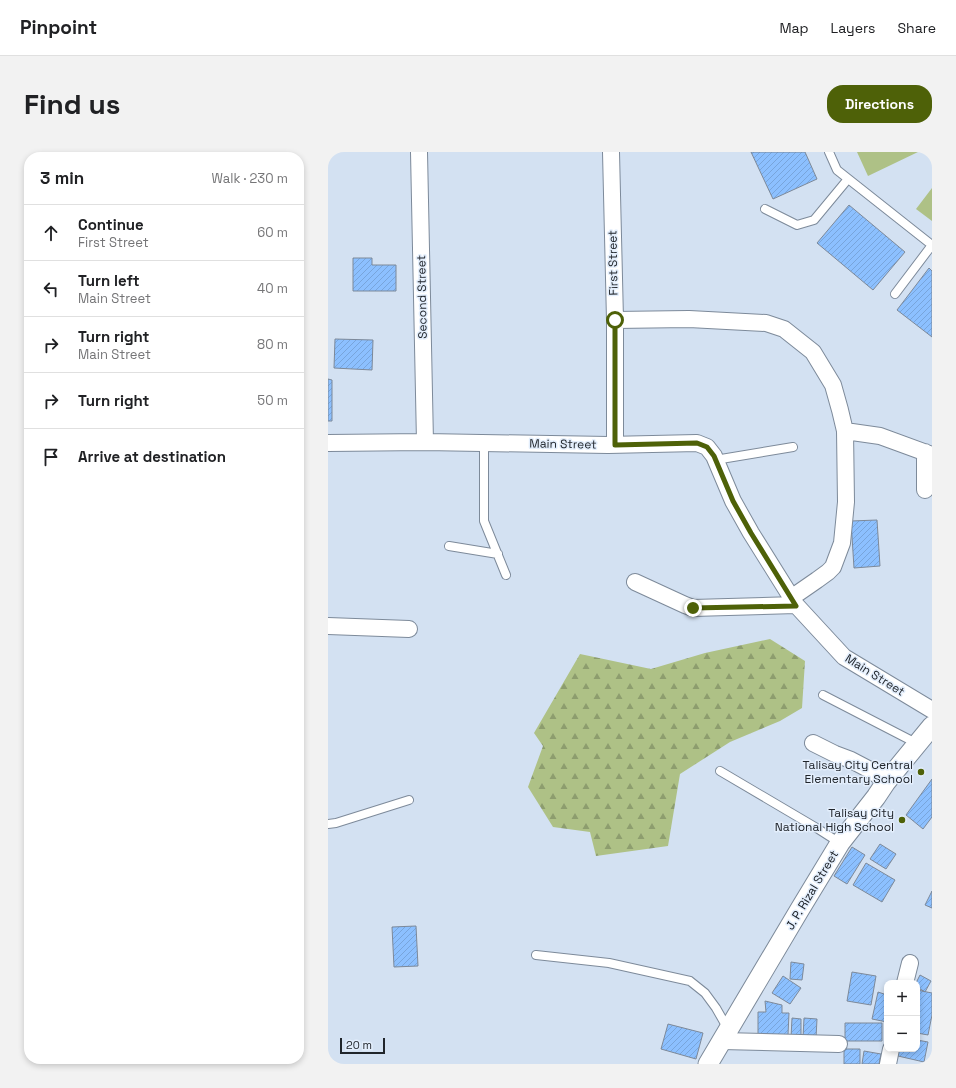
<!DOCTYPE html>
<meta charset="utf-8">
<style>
:root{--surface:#fff;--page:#f2f2f2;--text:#202124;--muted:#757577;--line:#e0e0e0;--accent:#4e6108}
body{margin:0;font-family:"Space Grotesk",sans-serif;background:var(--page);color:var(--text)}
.controls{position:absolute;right:12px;bottom:12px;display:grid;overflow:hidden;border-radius:8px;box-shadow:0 2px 6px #0003}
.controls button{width:36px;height:36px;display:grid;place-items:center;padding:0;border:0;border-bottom:1px solid var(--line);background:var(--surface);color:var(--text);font:20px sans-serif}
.scale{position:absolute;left:12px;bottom:10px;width:45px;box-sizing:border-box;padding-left:4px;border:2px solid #20252b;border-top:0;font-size:11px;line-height:14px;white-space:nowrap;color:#20252b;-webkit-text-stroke:3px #e3eefc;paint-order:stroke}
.stop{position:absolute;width:12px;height:12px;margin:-9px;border:3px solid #4e6108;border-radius:50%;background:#fff}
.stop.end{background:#4e6108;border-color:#fff;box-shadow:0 1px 4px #0008}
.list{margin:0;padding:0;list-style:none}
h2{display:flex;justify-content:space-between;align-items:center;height:52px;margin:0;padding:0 16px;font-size:17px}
h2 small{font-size:13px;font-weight:400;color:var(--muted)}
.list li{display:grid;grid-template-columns:26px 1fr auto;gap:12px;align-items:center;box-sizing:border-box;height:56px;padding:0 16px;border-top:1px solid var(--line)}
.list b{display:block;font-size:15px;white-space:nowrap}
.list p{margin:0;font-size:13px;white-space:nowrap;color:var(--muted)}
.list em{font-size:13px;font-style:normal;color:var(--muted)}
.icon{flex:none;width:22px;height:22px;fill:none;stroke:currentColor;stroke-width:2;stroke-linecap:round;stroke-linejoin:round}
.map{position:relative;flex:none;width:604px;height:912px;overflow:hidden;border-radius:16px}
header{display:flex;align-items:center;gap:24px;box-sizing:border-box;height:56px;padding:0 20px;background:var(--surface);border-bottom:1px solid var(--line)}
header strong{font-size:19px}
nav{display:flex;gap:22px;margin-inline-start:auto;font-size:14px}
.intro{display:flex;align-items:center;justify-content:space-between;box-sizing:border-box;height:96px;padding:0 24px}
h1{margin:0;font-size:28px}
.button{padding:10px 18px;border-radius:16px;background:var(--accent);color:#fff;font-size:14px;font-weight:700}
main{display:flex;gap:24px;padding:0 24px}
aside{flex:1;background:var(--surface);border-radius:16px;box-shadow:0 2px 6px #0003}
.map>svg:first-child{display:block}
</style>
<header>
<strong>Pinpoint</strong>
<nav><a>Map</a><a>Layers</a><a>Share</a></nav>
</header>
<div class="intro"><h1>Find us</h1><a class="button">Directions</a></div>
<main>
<aside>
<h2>3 min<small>Walk · 230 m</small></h2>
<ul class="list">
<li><svg class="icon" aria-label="ahead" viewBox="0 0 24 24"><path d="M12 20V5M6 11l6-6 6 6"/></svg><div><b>Continue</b><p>First Street</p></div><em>60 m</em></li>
<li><svg class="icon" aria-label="left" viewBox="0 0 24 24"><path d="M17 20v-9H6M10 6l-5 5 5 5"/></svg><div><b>Turn left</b><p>Main Street</p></div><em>40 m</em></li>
<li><svg class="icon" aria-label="right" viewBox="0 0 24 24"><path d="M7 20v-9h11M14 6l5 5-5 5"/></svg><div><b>Turn right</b><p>Main Street</p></div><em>80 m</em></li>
<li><svg class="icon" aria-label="right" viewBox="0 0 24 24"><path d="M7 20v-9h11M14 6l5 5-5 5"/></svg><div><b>Turn right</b></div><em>50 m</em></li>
<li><svg class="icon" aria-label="arrive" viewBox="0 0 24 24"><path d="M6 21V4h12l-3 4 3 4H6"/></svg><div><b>Arrive at destination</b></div></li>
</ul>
</aside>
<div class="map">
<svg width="604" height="912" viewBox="0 0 604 912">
<defs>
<pattern id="forest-firs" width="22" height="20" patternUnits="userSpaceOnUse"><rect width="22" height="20" fill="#aec186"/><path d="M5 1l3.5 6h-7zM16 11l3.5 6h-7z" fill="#8d9d6e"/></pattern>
<pattern id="building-hatch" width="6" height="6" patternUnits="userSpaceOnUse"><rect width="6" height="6" fill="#8cc0ff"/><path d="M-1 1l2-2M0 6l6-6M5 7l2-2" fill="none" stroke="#78a5db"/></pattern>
</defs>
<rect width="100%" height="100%" fill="#d3e1f2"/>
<path fill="#aec186" d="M529 0H590L540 24Z
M604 36V69L588 57Z"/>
<path fill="url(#forest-firs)" d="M442 487 477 509 474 556 452 569 402 590 352 622 340 694 268 704 262 680 225 675 200 635 215 594 206 581 252 502 323 517 377 501Z"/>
<path fill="url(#building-hatch)" stroke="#7d8999" d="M423 0H477L489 27 445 47Z
M521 53 577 100 545 138 489 91Z
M25 106H44V113H68V139H25Z
M601 116 604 119V185L569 158Z
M7 187 45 188 44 218 6 216Z
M0 227 4 228V269H0Z
M549 368 552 414 526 416 523 369Z
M604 627V665L595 677 578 663Z
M552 692 568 702 558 717 542 707Z
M524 695 537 703 519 732 506 724Z
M538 711 567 728 554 750 525 733Z
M604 739V756L597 753Z
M88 774 90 814 66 815 64 775Z
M463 810 476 812 474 828 462 827Z
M524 820 548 824 543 853 519 849Z
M592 823 603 829 597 840 589 835V831H588Z
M455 824 473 836 462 852 444 841Z
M589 838 604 841V863L600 883 589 881Z
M550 840 559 843V870L544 867Z
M437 849 454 853V861H461L460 883 430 882V860H438Z
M464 866 473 867V887L463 886Z
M476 866 489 867 488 886H475Z
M517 871H554V889H517Z
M340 872 375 881 368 907 333 897Z
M589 888 600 890 596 910 570 904 571 897H589Z
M516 897H532V912H516Z
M536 899 553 902 551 912H534Z"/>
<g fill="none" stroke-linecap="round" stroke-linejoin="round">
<defs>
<path id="service" d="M501 0 509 18 604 93
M437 57 469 73 486 68 520 27
M567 142 604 93
M156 291V369L178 423
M387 308 465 295
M121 394 170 402
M495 543 590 592
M392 619 487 675 512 691
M0 672 8 671 81 648
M208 803 281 811 362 829 377 841 388 856 400 877"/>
<path id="minor" d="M91 0 97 290
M283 0 287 168V293
M287 168 361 167 438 171 456 177 485 200 505 233 512 258 517 279 518 350 514 391 505 415 500 420 489 428 463 446
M517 279 552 284 604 303
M0 291 97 290 280 293 369 291 379 295 386 304 405 349 423 381 468 453 516 505 604 558
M597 300V338
M307 430 357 453 365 456 468 453
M0 474 81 477
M485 591 507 602 523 608 544 619 558 630
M577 831 582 811
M394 889 511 892
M560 912 563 897"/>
<path id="tertiary" d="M380 912 472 757 512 691 548 645 558 630 604 574"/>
</defs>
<use href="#service" stroke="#7d8a9a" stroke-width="10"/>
<use href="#minor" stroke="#7d8a9a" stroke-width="18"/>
<use href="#tertiary" stroke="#7d8a9a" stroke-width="21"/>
<use href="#service" stroke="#fff" stroke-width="8"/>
<use href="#minor" stroke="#fff" stroke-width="16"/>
<use href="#tertiary" stroke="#fff" stroke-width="19"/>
</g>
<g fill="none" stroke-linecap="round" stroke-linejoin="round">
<path stroke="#4e6108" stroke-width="5" d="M287 168V293L369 291 379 295 386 304 405 349 423 381 468 454 365 456"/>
</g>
<g fill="#4e6108" stroke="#e3eefc" stroke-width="1.5">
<circle cx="593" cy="620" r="4"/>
<circle cx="574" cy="668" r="4"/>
</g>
<g text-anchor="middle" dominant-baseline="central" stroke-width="3" stroke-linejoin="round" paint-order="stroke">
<g font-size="12" fill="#20252b" stroke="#e3eefc">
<text transform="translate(285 111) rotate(-91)">First Street</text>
<text transform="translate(94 145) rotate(-91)">Second Street</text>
<text transform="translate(235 292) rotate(1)">Main Street</text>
<text transform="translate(547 523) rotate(32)">Main Street</text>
<text transform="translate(484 738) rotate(-59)">J. P. Rizal Street</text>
</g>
<g font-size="12" fill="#20252b" stroke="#e3eefc" text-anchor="end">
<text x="585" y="613">Talisay City Central<tspan x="585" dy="14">Elementary School</tspan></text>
<text x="566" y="661">Talisay City<tspan x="566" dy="14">National High School</tspan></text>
</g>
</g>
</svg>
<div class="controls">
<button>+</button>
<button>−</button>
</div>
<div class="scale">20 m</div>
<div class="stop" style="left:287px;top:168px"></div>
<div class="stop end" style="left:365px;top:456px"></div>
</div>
</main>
